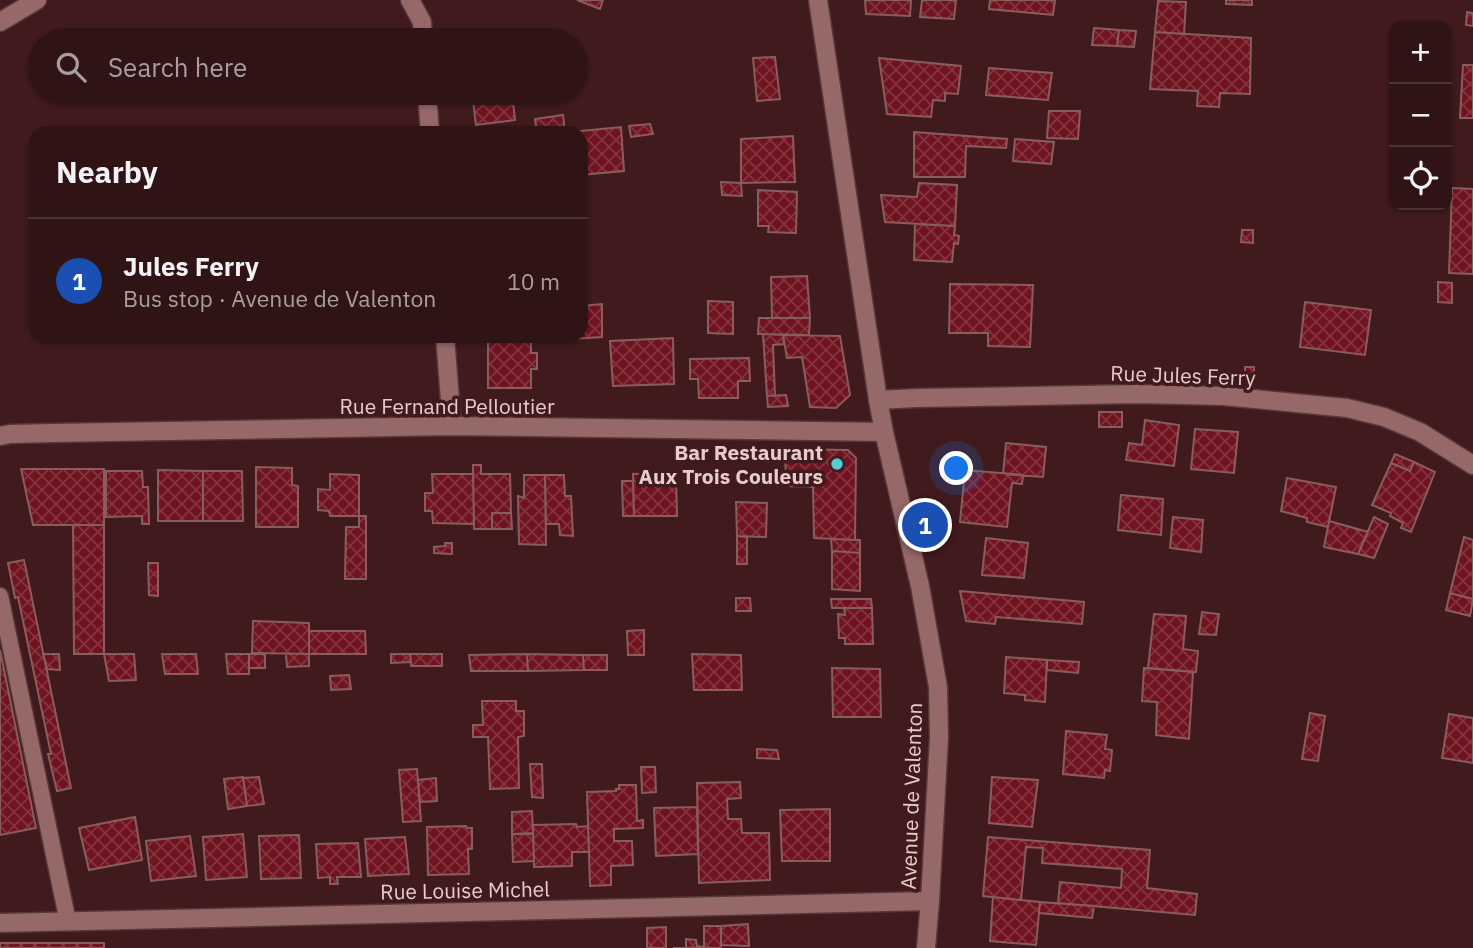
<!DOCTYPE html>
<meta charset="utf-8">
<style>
:root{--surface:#301415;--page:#381d1e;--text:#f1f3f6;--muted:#a89ea0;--line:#4b3334;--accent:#51ccd1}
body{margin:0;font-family:"IBM Plex Sans",sans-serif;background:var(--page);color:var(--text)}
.controls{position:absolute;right:21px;top:21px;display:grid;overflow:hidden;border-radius:14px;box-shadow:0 2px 5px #0004}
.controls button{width:63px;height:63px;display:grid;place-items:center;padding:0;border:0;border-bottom:2px solid var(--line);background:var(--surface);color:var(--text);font:35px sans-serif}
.you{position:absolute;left:957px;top:469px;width:24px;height:24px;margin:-18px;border:5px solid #fff;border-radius:50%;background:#1a73e8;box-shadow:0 0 0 10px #1a73e833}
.badge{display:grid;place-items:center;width:46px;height:46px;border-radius:50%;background:var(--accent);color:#fff;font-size:23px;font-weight:700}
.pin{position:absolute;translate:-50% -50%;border:4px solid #fff;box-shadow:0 2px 7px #0006}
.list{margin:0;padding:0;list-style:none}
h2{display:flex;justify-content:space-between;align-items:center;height:91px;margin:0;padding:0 28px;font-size:30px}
h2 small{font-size:23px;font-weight:400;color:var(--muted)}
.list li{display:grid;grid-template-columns:46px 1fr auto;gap:21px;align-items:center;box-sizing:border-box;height:126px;padding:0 28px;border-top:2px solid var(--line)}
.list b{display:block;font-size:26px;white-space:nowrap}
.list p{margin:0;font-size:23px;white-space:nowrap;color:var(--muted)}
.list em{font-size:23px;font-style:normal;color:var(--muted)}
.icon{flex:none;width:38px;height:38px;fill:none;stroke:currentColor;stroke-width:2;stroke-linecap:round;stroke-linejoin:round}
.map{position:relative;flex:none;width:1473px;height:948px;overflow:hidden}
.search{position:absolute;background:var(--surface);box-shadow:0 2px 5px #0004;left:28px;top:28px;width:560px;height:77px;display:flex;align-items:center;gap:18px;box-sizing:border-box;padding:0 24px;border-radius:38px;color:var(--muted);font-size:26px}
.panel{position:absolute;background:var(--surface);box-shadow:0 2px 5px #0004;left:28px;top:126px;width:560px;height:217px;border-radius:21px}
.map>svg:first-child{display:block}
</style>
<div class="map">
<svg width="1473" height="948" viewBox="0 0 1473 948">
<defs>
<pattern id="building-cross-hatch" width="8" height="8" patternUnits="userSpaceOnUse" patternTransform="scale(1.75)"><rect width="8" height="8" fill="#701320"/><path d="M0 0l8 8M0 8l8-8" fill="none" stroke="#84343f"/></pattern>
</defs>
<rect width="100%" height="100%" fill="#401a1c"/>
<path fill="url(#building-cross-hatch)" stroke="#8a5d5d" stroke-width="2" d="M577 0H603L600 9Z
M865 0H911L910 16 866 14Z
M922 0H956L954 19 920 17Z
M990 0H1055L1053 15 989 9Z
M1226 0H1252V5L1226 4Z
M1158 1 1186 2 1184 34 1155 32Z
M1467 12 1473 13V26L1466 25Z
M1094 28 1119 30 1117 46 1092 45Z
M1119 30 1136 31 1134 47 1117 46Z
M1155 32 1251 38 1250 94 1220 93 1219 107 1197 106 1198 91 1150 89Z
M775 57 780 99 757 101 753 58Z
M879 58 961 66 958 94 945 93V101L933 100 931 117 887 114Z
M1463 65H1473V118H1460Z
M989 68 1052 73 1048 100 986 95Z
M472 93H512L515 120 476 125Z
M1049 111H1080L1078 139 1047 138Z
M563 115 565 133H537L535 119Z
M650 124 653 134 631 137 629 126Z
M621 127 624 171 581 175V133L570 132Z
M914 132 1007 139 1006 148 966 146 965 177H914Z
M793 136 795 182 741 183V139Z
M1015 139 1054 142 1051 164 1013 161Z
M721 182 741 183 742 196 722 195Z
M919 183 957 185 955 226 885 222 881 195 917 197Z
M1452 188 1473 189V274L1449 273Z
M758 190 797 192 796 233 768 232 769 226H758Z
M915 224 955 226 954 235 959 236 958 244 954 243 952 262 914 260Z
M1242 230H1253V243L1241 242Z
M807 276 810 318H772L771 277Z
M1438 282 1452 283V303L1438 302Z
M950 284 1033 285 1030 347 988 346V333H949Z
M708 301 733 302V334L708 333Z
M1305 302 1371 310 1365 355 1300 347Z
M602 304V337L573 339V336H581V306Z
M759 318H810L809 335 758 334Z
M763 334 783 335 784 344 773 345 775 396H767Z
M783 335 840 336 850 395 836 408 810 407 802 357 787 358Z
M673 338 674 384 613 386 610 341Z
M531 340V353H537V369H531V388H488V342Z
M749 358 750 381H738V398H699L698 379H690V359Z
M1245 367H1254V377H1245Z
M786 395 788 406 768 407 767 396Z
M1099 412H1122V427H1099Z
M1145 420 1179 425 1174 466 1126 460 1129 443 1142 445Z
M1195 429 1238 432 1234 473 1191 469Z
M1006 443 1046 447 1043 477 1003 474Z
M785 449 848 450 856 458 855 540 814 538 813 487 786 486Z
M1395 454 1414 462 1410 471 1391 463Z
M1414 462 1435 472 1411 532 1401 528 1403 523 1390 516 1391 513 1372 505 1391 463 1410 471Z
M473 465H481V474H510L511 513H492V529H474Z
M256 467 292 468V485L298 486V527H256Z
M21 469H104V525H33Z
M158 470 203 471V521H158Z
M965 470 1023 475 1022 484 1012 483 1007 527 960 522Z
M106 471H142L143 487H148L149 524H142V516L106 517Z
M203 471H242L243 521H203Z
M676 473 677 516H634L633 474Z
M330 474 359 475V516H330L329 511 318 510V489L330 490Z
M432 474H473L474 524 433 523 432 511H425V493H433Z
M524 475H545L546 545 519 544 518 496 524 498Z
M545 475H564L565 496H571L573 536 560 535 559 524H546Z
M1287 478 1336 487 1328 527 1307 522V518L1281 511Z
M622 481H633L634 516H623Z
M1121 495 1163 499 1161 535 1118 530Z
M736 502 767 503 766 537 737 536Z
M492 513H511L512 529H492Z
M359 516H366V579H345L346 527H359Z
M1173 517 1203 520 1201 552 1170 548Z
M1374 517 1388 524 1374 558 1358 554Z
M1329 521 1368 532 1358 554 1324 547Z
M73 525H104V654H74Z
M737 536 747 537V564H737Z
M1464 537 1473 540V599L1450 593Z
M986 538 1028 543 1024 578 982 575Z
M831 539 860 540V553L832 551Z
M445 543H452V554L434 553V547L445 546Z
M832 551 860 553V591L832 589Z
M24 560 71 788 57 791 48 754H51L18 597 15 598 8 563Z
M148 563H158V596L149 595Z
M960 591 1084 602 1082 624 996 617 995 624 966 621Z
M1450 593 1473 599 1470 616 1446 610Z
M736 598H750L751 611H736Z
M831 599H871L872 608H832Z
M844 608H872L873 644H845V638H839L838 614 845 615Z
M1202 612 1219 614 1216 635 1199 634Z
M1154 614 1186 616 1183 649 1198 651 1196 672 1148 668Z
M253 621 309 623V654L252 653Z
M644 630V655H628L627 631Z
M309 631H365L366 654H309Z
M0 650 36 828 0 835Z
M43 654H59L60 670 47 669Z
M104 654H134L136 680 109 681Z
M162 654H196L198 674H165Z
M226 654H249V674H228Z
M249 654H265V668H249Z
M286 654H309V666L287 667Z
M391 654H410L411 662 391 663Z
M410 654H442V666H411Z
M527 654 583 655 584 670 528 671Z
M527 654 528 671H471L469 655Z
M692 654 741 655 742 690H694Z
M583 655H607V670H584Z
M1006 657 1047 660 1045 702 1025 700V695L1004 693Z
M1047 660 1079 662 1078 673 1047 670Z
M832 668 880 669 881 717H833Z
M1144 668 1193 672 1189 739 1156 735 1157 702 1142 701Z
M349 675 351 689 331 690 330 676Z
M482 701H516V711H524V736L518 737 519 788 490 789 488 737H473V725H483Z
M1310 713 1325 716 1318 761 1302 759Z
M1449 714 1473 718V763L1442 758Z
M1066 731 1107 735 1105 749 1112 750 1110 771 1105 770 1104 778 1063 774Z
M757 749 777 750 779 759 757 758Z
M530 764H542L543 798 532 797Z
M641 767H655L656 792 642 793Z
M417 769 421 821 403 822 399 770Z
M243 777 247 806 228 809 224 779Z
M259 777 264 804 247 806 243 778Z
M992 777 1038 780 1032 827 989 823Z
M436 778 437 801 420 802 418 780Z
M740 782 741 798 727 799 728 819H741L742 833H769L770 880 699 883 697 783Z
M619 785H636L637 821 643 820V828L614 829V841H632L633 865 611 866V885L590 886 587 792 616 791V789H619Z
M697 807 698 854 656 856 654 808Z
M830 809V861H782L780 810Z
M532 811 533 833 512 834V812Z
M135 817 142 860 89 870 79 828Z
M576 824 577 827 588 826 589 852H572V866L534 867 533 825Z
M466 826 467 828H472V849H468L469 874 428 875 427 827Z
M243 834 247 877 206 880 203 837Z
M512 834H533L534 861 513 862Z
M299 835 301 878 261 879 259 836Z
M190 836 196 876 151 881 146 841Z
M405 837 409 874 368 876 365 839Z
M988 837 1150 850 1147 888 1197 894 1195 915 1058 903 1060 882 1121 888 1122 869 1042 863 1043 848 1026 847 1021 900 983 896Z
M358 843 361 877H337L338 884H330V877L318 878 316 844Z
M993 897 1040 902 1036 945 990 941Z
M1040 902 1094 906 1092 918 1039 913Z
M748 924 749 946 721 945V926Z
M704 926H721V948H673H686V939L696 940 697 946 704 947Z
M666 927V948H647V928Z
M0 943H104V948H0Z"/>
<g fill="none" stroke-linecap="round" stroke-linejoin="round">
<defs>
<path id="lane" d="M0 596 68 922"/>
<path id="street" d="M410 0 422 22 423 40
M0 22 37 0
M427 93 430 133
M445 336 452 426
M878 400 917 398 1137 394 1224 396 1347 408 1384 417 1420 432 1473 465
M0 436 10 434 53 433 452 426 884 432
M0 923 930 901"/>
<path id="secondary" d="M818 0 878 400 884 432 920 586 938 687 939 737 930 901 926 948"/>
</defs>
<use href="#lane" stroke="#573739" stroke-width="19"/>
<use href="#street" stroke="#573739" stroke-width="21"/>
<use href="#secondary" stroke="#573739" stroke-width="21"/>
<use href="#lane" stroke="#966868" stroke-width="16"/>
<use href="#street" stroke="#966868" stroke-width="18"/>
<use href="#secondary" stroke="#966868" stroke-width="18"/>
</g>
<circle fill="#51ccd1" stroke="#401a1c" stroke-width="2.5" cx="837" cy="464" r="7"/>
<g text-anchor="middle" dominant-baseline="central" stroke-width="7" stroke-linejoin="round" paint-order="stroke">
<g font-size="21" fill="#e6cccb" stroke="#401a1c">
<text transform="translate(1183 375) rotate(2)">Rue Jules Ferry</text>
<text x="447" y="406">Rue Fernand Pelloutier</text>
<text transform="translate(911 796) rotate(-88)">Avenue de Valenton</text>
<text transform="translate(465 890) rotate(-1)">Rue Louise Michel</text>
</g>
<g font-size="21" font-weight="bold" fill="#e6cccb" stroke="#401a1c" text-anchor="end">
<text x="823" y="452">Bar Restaurant<tspan x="823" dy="24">Aux Trois Couleurs</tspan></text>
</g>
</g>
</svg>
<div class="controls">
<button>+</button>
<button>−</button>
<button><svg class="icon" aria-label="locate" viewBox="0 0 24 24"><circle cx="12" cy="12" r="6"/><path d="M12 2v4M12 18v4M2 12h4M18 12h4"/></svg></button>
</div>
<div class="you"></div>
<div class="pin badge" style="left:925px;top:525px;background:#1a4fb4">1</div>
<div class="search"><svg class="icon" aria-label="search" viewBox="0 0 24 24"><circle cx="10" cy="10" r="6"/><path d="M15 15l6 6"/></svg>Search here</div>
<section class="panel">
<h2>Nearby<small></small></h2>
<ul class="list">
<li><span class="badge" style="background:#1a4fb4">1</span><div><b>Jules Ferry</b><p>Bus stop · Avenue de Valenton</p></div><em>10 m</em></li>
</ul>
</section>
</div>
